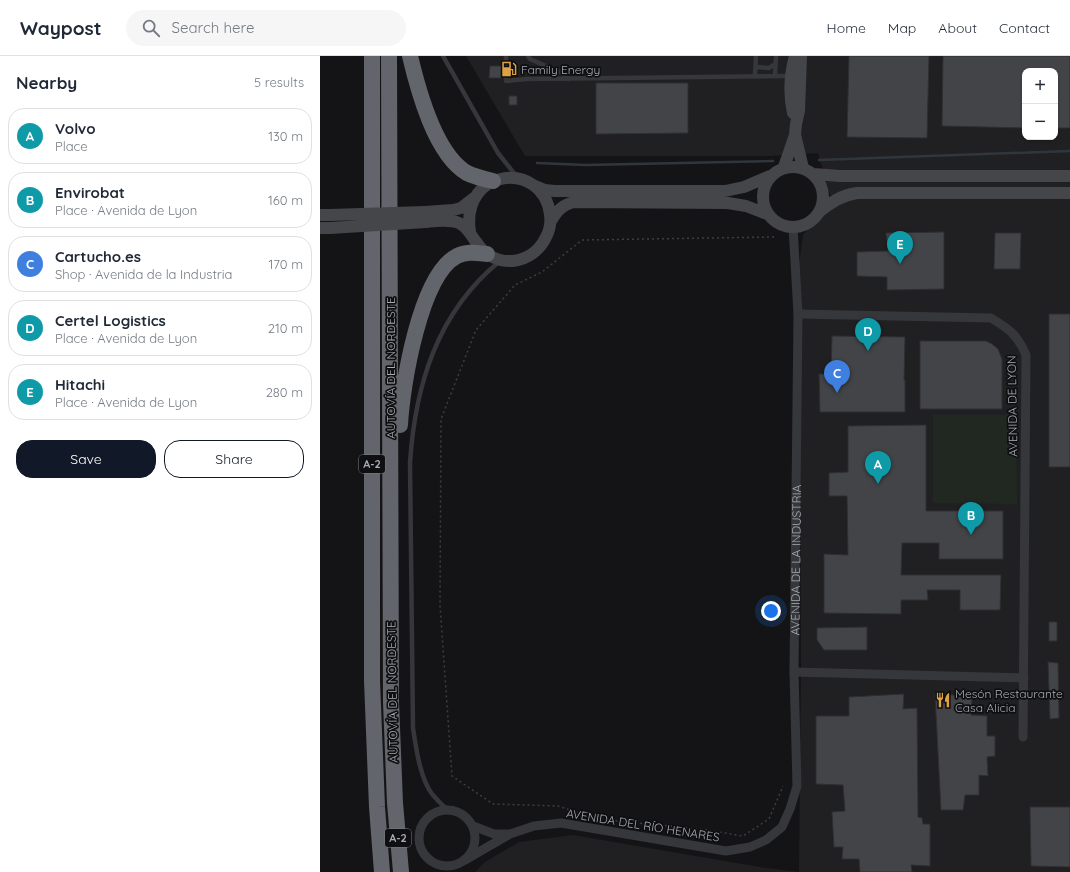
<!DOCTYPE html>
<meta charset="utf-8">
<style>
:root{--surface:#fff;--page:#f6f6f7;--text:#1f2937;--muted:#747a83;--line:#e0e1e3;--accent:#111827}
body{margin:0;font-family:Quicksand,sans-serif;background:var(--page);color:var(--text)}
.controls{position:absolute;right:12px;top:12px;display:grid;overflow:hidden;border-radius:8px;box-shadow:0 1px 3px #0004}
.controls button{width:36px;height:36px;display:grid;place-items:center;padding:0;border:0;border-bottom:1px solid var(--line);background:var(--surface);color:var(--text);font:20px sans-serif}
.you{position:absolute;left:451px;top:555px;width:14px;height:14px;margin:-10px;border:3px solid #fff;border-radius:50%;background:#1a73e8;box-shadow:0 0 0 6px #1a73e833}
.badge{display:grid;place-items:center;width:26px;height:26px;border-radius:50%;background:var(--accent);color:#fff;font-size:13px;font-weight:700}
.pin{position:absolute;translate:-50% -33px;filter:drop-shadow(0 1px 2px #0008)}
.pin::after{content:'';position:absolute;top:21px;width:14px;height:12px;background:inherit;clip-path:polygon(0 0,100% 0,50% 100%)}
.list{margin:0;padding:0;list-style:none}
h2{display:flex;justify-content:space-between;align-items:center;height:52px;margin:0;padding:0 16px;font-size:17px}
h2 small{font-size:13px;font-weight:400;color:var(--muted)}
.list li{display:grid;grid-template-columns:26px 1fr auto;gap:12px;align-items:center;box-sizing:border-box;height:56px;margin:0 8px 8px;padding:0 8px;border:1px solid var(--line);border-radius:16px}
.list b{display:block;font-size:15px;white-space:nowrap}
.list p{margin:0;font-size:13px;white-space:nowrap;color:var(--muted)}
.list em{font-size:13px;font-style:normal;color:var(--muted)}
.actions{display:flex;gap:8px;padding:12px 16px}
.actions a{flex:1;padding:9px 0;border:1px solid var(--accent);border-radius:16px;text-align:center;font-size:14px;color:var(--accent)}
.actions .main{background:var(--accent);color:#fff}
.icon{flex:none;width:22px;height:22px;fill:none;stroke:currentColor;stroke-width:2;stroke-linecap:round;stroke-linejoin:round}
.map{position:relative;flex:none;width:750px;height:816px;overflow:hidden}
header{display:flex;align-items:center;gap:24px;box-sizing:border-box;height:56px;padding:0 20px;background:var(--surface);border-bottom:1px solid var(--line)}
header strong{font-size:19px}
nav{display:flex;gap:22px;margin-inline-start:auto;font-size:14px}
.search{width:280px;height:36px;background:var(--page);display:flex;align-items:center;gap:10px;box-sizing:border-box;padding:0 14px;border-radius:22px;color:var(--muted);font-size:15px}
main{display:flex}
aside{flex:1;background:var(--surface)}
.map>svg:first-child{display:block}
</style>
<header>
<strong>Waypost</strong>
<div class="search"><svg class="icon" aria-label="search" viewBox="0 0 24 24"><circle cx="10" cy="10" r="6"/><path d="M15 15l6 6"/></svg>Search here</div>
<nav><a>Home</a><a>Map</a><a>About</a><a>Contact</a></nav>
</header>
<main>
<aside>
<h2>Nearby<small>5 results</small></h2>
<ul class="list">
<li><span class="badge" style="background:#0f9aa8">A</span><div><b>Volvo</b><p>Place</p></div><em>130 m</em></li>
<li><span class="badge" style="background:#0f9aa8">B</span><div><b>Envirobat</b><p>Place · Avenida de Lyon</p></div><em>160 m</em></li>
<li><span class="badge" style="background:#3f7fe0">C</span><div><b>Cartucho.es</b><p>Shop · Avenida de la Industria</p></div><em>170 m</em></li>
<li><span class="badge" style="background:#0f9aa8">D</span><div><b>Certel Logistics</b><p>Place · Avenida de Lyon</p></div><em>210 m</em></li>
<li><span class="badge" style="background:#0f9aa8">E</span><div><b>Hitachi</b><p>Place · Avenida de Lyon</p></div><em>280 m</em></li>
</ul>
<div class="actions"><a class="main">Save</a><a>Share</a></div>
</aside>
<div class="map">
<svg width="750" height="816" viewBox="0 0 750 816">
<rect width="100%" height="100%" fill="#141416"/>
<path fill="#202023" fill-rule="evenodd" d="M146 0H750V816H479L481 610 479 209 483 179 512 145 498 97 451 100H205ZM705 15H735V81H705Z
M253 779 446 812 479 816H155L165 806 199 786Z"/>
<path fill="#212821" d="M613 359H696L697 448 613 447Z"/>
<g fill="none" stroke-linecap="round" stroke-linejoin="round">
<path stroke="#2f373d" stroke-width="2.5" d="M499 104 750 95
M217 107 266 109 453 105"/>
</g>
<path fill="#434448" stroke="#2e2f31" d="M529 0H609L607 82 527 81Z
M623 0H750V72H735V15H705V72L622 70Z
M170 10H182V22H169Z
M276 27H368V77L276 78Z
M189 40H197V49H189Z
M624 176V233L567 234V221L537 220V196L568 195 566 177Z
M675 177H701L700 213H674Z
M729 258H750V411H729Z
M512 280 585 281 584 324H585V356H500L499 318H511Z
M600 285H666L672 288 678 293 682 303V353H600Z
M606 369V455H683V503H619V487H582L581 519H681L680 554H640V534H607L608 544H581V558L504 557V498L528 499 527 440H509V417L528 416V370Z
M729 566H737V585H729Z
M547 571V594H504L497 584V572Z
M728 606 738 607 739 662 730 663Z
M584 638 583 653 597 652 598 761 602 762 603 768H610V810L591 809 592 816H540L539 803H522L523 791H514L512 756 525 755 523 729 496 728V660H529V641Z
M615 638 652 640 651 659 667 660V680H675V700L667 701 668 720 659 719V739H645L643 754H621Z
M710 751H750V811L711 810Z"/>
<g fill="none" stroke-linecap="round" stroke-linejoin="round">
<path stroke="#3c3e41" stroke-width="1.5" stroke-dasharray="2 3" stroke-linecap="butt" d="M454 181 262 184 222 216 195 229 156 274 121 363 120 549 132 720 173 748 238 750 277 763 380 773 423 780 449 763 463 730"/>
<path stroke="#36373a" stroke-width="4.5" d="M123 0 178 97 197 121
M186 0V25L207 23 471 20
M208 0 210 3 242 17 249 23
M436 11 449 12 455 8
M435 20 436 0
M455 20 456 0
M128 754C122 749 117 744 112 738 100 722 96 692 93 672L90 407C95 330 117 256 180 205"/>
<g stroke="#36373a" stroke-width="9">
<path d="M478 258 671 262C689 273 697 278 706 299L703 681"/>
<path d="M474 616 704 622"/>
<circle cx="127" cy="782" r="28"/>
<path d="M153 770 174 778H188"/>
<path id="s1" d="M145 804 190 778 214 770 241 767 406 795 430 791 446 784 462 771 470 753 477 730 474 616 478 258 473 171"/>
</g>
<path stroke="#44464a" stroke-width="12" d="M481 0 479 55 476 68 475 79 483 112
M473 57C469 39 470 18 475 0
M443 141a30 30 0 1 1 60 0a30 30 0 1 1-60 0Z
M464 111 475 79
M493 118 520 120H750
M215 130 225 134 234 135H405L424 131 450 120
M105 156 133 154 141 152 154 142
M499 156C511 146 522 139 537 137H750
M0 159H10
M231 165C237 155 242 149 254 146L408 147 426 150 447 158
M106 166C116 165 129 163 139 167 148 171 151 180 157 187 165 199 178 206 193 205 208 203 220 194 226 181 230 174 231 166 230 158 223 104 140 111 150 176
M0 172H10"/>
<path stroke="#62656b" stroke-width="16" d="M52 0V625L57 751 62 816
M69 0 71 646 75 747 81 816
M90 0C98 34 115 98 147 117 155 121 164 123 173 125
M80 369C82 330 100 219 137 200 147 195 157 197 167 198"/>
<path stroke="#44464a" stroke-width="12" d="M10 159 105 156
M10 172 106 166"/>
</g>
<defs>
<symbol id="fuel-bare" viewBox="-9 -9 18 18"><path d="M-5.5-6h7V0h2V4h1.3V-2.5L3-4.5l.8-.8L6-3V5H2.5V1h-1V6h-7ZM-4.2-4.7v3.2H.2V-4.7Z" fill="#dea243" stroke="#0f0f11" stroke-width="2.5" paint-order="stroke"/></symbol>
<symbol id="restaurant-bare" viewBox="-9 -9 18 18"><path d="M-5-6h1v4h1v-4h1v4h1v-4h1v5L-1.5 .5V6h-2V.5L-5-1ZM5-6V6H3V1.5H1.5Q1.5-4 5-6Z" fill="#dea243" stroke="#0f0f11" stroke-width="2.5" paint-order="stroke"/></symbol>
</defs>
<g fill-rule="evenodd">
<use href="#fuel-bare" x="178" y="2" width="22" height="22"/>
<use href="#restaurant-bare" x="612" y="633" width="22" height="22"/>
</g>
<g text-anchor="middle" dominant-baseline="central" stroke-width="3.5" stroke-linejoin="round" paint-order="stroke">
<g fill="#0f0f11" stroke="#797d83" stroke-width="1">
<rect x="39" y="399" width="26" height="18" rx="3"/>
<rect x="65" y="773" width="26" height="18" rx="3"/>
</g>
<g font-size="11" font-weight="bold" fill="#a7acb4">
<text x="52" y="408">A-2</text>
<text x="78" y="782">A-2</text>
</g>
<g font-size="12" fill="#a7acb4" stroke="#0f0f11" text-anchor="start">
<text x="201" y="13">Family Energy</text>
<text x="635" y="637">Mesón Restaurante<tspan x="635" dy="14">Casa Alicia</tspan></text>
</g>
<g font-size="12" fill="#a7acb4" stroke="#0f0f11">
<text transform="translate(70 312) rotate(-90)">AUTOVÍA DEL NORDESTE</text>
<text transform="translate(692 350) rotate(-91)">AVENIDA DE LYON</text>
<text stroke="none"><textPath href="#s1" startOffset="604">AVENIDA DE LA INDUSTRIA</textPath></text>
<text transform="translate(72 636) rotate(-91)">AUTOVÍA DEL NORDESTE</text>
<text transform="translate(323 769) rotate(9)">AVENIDA DEL RÍO HENARES</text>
</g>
</g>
</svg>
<div class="controls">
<button>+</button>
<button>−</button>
</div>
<div class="you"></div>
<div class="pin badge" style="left:558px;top:428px;background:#0f9aa8">A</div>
<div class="pin badge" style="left:651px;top:479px;background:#0f9aa8">B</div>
<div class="pin badge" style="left:517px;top:337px;background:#3f7fe0">C</div>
<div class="pin badge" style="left:548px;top:295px;background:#0f9aa8">D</div>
<div class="pin badge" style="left:580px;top:208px;background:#0f9aa8">E</div>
</div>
</main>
